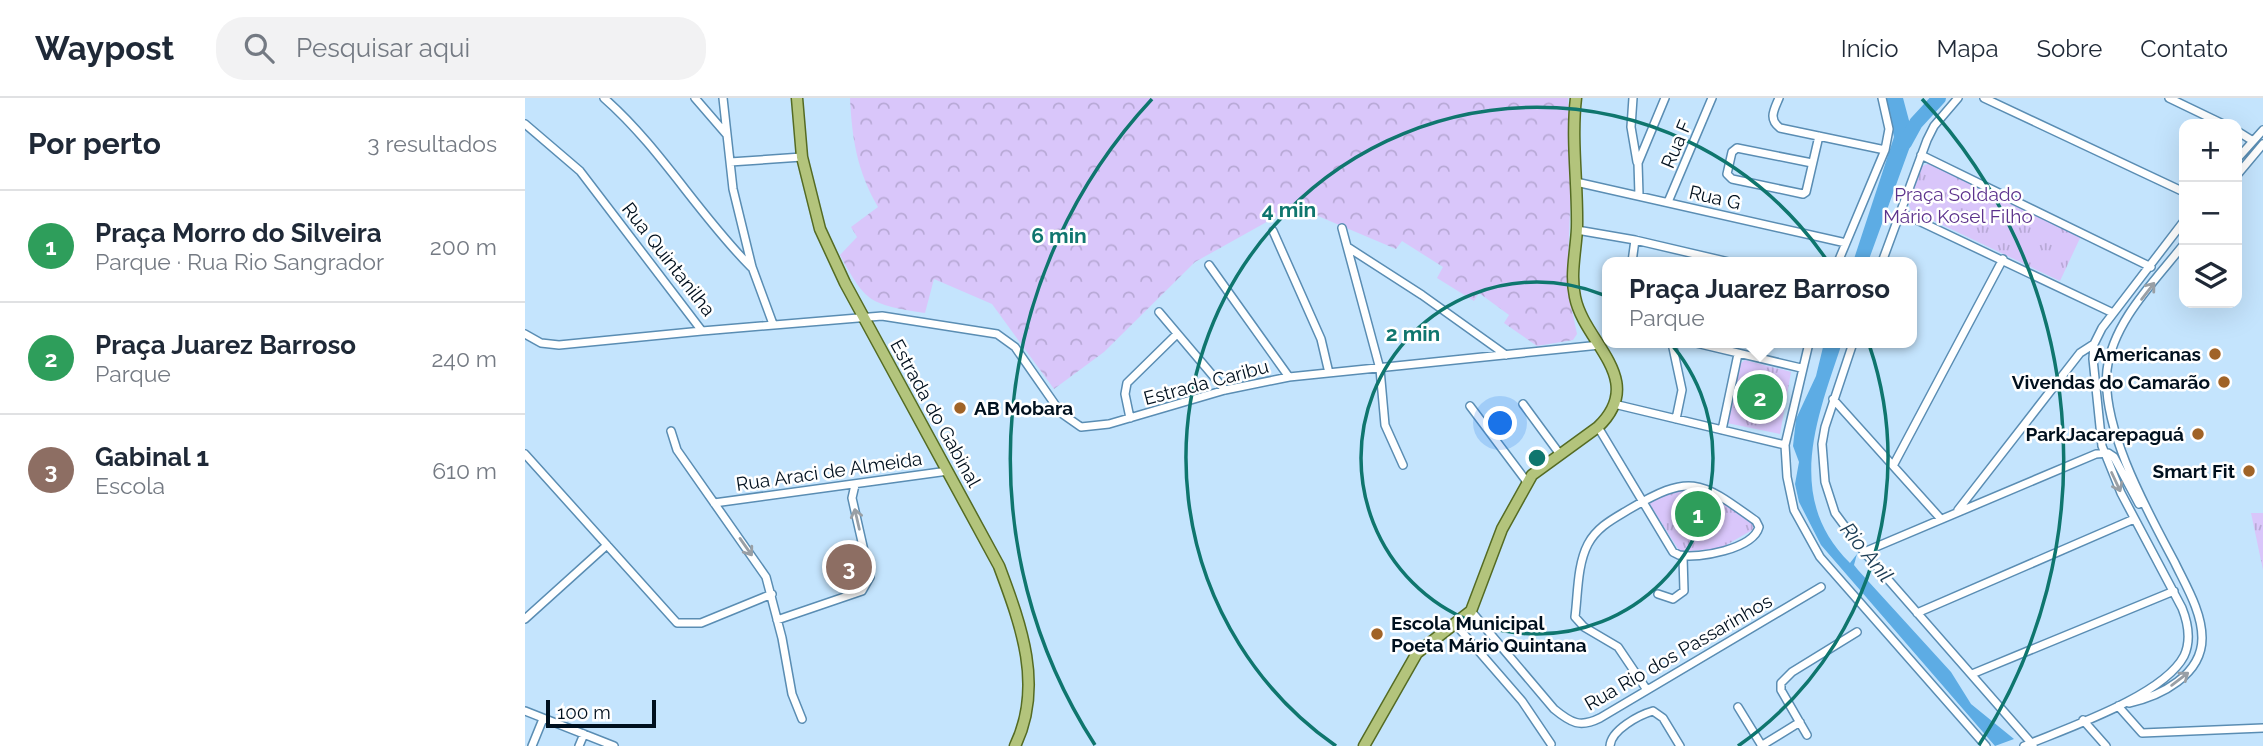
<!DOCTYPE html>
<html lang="pt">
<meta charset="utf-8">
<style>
:root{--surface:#fff;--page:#f2f2f3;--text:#1f2937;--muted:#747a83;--line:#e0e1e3;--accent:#db2777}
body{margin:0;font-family:Raleway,sans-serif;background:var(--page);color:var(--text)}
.controls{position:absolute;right:21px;top:21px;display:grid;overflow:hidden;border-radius:14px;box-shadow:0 7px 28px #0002}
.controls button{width:63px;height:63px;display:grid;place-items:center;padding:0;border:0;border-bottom:2px solid var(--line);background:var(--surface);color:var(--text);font:35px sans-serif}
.scale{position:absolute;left:21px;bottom:18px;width:110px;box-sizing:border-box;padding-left:7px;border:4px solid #00101e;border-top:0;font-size:19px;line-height:24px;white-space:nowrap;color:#00101e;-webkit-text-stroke:5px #fff;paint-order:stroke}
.you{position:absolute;left:976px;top:326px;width:24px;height:24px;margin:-18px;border:5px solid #fff;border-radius:50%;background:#1a73e8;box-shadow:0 0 0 10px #1a73e833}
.badge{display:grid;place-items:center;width:46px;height:46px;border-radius:50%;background:var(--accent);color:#fff;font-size:23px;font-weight:700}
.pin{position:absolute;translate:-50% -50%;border:4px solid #fff;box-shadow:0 2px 7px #0006}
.popup{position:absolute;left:1077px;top:159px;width:315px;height:91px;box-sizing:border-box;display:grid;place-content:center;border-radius:14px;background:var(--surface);filter:drop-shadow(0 2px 5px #0005);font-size:23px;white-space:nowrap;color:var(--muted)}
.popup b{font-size:26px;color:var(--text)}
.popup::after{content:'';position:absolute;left:50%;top:100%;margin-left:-14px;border:14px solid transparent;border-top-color:var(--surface)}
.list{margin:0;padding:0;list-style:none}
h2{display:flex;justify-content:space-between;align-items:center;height:91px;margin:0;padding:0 28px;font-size:30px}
h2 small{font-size:23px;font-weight:400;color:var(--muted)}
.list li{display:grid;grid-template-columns:46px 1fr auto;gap:21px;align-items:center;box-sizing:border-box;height:112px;padding:0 28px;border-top:2px solid var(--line)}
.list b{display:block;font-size:26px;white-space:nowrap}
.list p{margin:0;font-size:23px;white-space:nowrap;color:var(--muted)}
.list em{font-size:23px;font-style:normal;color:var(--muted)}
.icon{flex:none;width:38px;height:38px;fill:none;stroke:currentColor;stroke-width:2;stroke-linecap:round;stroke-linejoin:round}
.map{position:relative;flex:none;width:1738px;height:648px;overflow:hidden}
header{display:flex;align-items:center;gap:42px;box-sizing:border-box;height:98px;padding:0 35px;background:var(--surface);border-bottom:2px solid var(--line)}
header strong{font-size:33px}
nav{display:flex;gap:38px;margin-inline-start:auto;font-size:24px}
.search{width:490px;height:63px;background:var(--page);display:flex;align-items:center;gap:18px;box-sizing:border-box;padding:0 24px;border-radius:28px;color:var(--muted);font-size:26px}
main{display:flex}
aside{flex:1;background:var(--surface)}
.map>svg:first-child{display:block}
</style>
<header>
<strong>Waypost</strong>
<div class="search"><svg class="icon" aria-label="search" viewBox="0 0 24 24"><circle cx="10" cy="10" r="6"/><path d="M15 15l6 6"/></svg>Pesquisar aqui</div>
<nav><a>Início</a><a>Mapa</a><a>Sobre</a><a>Contato</a></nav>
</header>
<main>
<aside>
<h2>Por perto<small>3 resultados</small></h2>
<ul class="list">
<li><span class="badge" style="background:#2e9e5b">1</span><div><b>Praça Morro do Silveira</b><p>Parque · Rua Rio Sangrador</p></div><em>200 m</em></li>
<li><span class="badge" style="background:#2e9e5b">2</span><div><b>Praça Juarez Barroso</b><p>Parque</p></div><em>240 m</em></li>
<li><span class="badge" style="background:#8d6e63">3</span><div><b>Gabinal 1</b><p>Escola</p></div><em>610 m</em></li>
</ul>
</aside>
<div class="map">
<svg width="1738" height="648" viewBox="0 0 1738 648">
<defs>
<pattern id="forest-crowns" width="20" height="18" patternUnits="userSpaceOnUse" patternTransform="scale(1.75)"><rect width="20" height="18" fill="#d9c6fa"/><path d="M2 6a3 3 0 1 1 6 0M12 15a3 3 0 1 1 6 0" fill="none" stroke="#b8a9d6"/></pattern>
<pattern id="park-tufts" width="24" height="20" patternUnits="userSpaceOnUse" patternTransform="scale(1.75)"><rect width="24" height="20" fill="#d9c6fa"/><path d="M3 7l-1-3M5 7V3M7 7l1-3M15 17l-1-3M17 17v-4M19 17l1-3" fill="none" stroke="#b8a9d6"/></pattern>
</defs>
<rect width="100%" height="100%" fill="#c4e4fd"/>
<path fill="url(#forest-crowns)" d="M325 0H1043L1046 86 1042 188 1052 236 1048 242 1012 248 979 225 984 217 954 195 949 203 912 180 918 169 877 143 871 151 774 110 754 117 670 164 579 254 529 291 467 206 409 181 400 215C344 206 341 205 315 157L332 139 326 129 353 109C332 73 327 41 325 0Z"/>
<path fill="url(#park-tufts)" d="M1405 65 1556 138 1535 183 1386 112 1383 104 1395 69Z
M1220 262 1266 274 1255 336 1202 325 1215 266Z
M1146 390 1178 391 1226 423 1229 431 1196 450 1155 454 1124 405 1126 401Z
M1726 415H1738V472Z"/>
<path fill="#5dace4" d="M1360 0H1378L1386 30H1389L1387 43 1343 164H1328L1369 39Z
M1299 245H1317C1292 320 1259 400 1325 465L1332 456 1329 467 1333 472 1426 574 1446 606 1489 641 1470 648 1296 447 1274 404 1270 386 1274 364 1268 348 1271 321 1291 278Z"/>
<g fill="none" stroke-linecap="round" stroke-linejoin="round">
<path stroke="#5dace4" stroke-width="14" d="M1380 45 1391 25 1414 0"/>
<defs>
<path id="minor" d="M79 0C135 49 173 116 226 169
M170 0 202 37
M198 0 208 91 227 169 248 226
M1108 0 1106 29 1112 64
M1254 0C1249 12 1243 21 1255 30L1360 52
M1459 0 1659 94
M1644 0 1698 26
M0 26 55 73 177 233 357 218 472 236 490 249 536 315 556 329 584 326 700 292 764 279 1075 247
M1712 33 1728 43
M1396 57 1626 169
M1712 61 1738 32
M205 64 277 59
M1287 65 1212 50 1207 54 1202 76 1207 81 1278 96 1281 94 1294 38
M1712 77 1738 46
M1051 84 1321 145
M1114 97 1113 65 1140 0
M1143 104 1187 0
M1375 114 1588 215
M817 130 855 271 860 327 878 367
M1052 132 1110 142 1204 164
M748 133 796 241 804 275
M824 150 897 197 981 257
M1107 164 1110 142
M1313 164 1360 52 1364 31 1357 0
M1357 164 1402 42 1409 28 1433 0
M684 167 764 279
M634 214 700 292
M0 236 16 245 34 247 177 233
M1147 245 1157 292 1151 321
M1171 245 1276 270
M1284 245 1260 347 1262 379 1269 412 1295 459 1461 648
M1328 245 1300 329 1297 346 1300 384 1310 415 1339 454 1508 647
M1308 301 1415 420
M998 306 1034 355
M1089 306 1260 347
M945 308 1002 384
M605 320 600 296 602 285 652 236
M1073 329 1148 454 1154 457C1174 461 1228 451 1234 429L1231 423C1174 382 1166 375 1103 412 1088 421 1072 429 1063 446 1052 467 1053 496 1050 519L1059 529 1093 549 1122 592
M1197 332 1213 256
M146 333 152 352 241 479 257 540 267 596 277 621
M0 356 152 525H176L247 496
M1369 366 1478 161
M189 405 423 373
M1433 412 1555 255 1569 246
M1339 454 1571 356 1583 355 1589 359 1614 406
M1133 496 1148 501 1159 493 1158 459
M946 513 1029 611C1046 625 1055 630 1075 620L1296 489
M1392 515 1609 421
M0 521 82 447
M252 522 337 493 345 479 327 400 330 387
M931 527 997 603 1026 646
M1447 576 1649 493
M1604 605C1636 598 1677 577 1677 540 1677 514 1661 488 1650 465 1623 414 1576 331 1582 272 1588 223 1630 183 1659 146
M1593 608 1617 635 1738 630
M1213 609 1237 648
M0 613 89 648
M1558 622 1581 648
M1282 637 1256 592V585L1267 574 1332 534
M7 648 18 621
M54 648 59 636
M1085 648C1086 632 1114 617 1128 613L1138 620 1155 648
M1236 648 1275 624
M1499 648C1542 630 1638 598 1659 558 1666 543 1663 525 1657 510L1596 395 1577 348 1568 261 1569 246 1577 230 1659 123"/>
<path id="major" d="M272 0 277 59 295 131 320 185 474 468C496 527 519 588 490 648
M839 648 892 555 946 513 977 431 1007 377 1073 329C1123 281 1059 245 1050 199 1045 176 1051 153 1052 130 1053 87 1046 42 1051 0"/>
</defs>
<use href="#minor" stroke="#5a8db3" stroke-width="10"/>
<use href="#major" stroke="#546b23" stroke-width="13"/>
<use href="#minor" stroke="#fff" stroke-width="7"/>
<use href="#major" stroke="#b3c47c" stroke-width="10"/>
</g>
<defs><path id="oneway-shaft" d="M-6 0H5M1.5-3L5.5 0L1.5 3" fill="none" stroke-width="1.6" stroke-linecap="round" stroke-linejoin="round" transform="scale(1.75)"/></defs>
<g stroke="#999fa5">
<use href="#oneway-shaft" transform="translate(1623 193) rotate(-52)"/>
<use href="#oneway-shaft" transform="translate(1591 384) rotate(65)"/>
<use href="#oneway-shaft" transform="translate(332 421) rotate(-103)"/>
<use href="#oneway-shaft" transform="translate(221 449) rotate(55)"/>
<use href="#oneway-shaft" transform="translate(1655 581) rotate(-37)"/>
</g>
<g fill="none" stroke="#0f766e" stroke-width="3.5">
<circle cx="1012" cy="360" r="176"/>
<path d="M811 648A351 351 0 1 1 1213 648"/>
<path d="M570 647A527 527 0 0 1 627 1M1397 1A527 527 0 0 1 1454 647"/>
</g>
<g fill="#a06327" stroke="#fff" stroke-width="2.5">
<circle cx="1690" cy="256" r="7"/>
<circle cx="1699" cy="284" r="7"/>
<circle cx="435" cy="310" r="7"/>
<circle cx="1673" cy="336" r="7"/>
<circle cx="1724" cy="373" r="7"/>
<circle cx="852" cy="536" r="7"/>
</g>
<g text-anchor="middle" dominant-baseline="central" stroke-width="5" stroke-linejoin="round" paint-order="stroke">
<g font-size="19" fill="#00101e" stroke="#fff">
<text transform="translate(1151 46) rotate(-67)">Rua F</text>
<text transform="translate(1190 99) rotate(13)">Rua G</text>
<text transform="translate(144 161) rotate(52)">Rua Quintanilha</text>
<text transform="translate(681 284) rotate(-15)">Estrada Caribu</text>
<text transform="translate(411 315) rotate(61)">Estrada do Gabinal</text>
<text transform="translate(304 373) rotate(-8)">Rua Araci de Almeida</text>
<text transform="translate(1153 554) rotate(-30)">Rua Rio dos Passarinhos</text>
</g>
<g font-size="19" fill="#5c328c" stroke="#fff">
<text x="1433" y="96">Praça Soldado<tspan x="1433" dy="22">Mário Kosel Filho</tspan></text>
</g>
<g font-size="19" font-weight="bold" fill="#00101e" stroke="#fff" text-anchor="end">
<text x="1676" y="256">Americanas</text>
<text x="1685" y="284">Vivendas do Camarão</text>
<text x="449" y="310" text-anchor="start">AB Mobara</text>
<text x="1659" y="336">ParkJacarepaguá</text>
<text x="1710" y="373">Smart Fit</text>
<text x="866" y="525" text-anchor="start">Escola Municipal<tspan x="866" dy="22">Poeta Mário Quintana</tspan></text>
</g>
<g font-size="21" font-style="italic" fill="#1c3d55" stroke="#fff">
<text transform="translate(1342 454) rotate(51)">Rio Anil</text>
</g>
</g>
<circle cx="1012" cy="360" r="10" fill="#0f766e" stroke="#fff" stroke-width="3.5"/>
<g font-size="21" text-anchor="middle" font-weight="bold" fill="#0f766e" stroke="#fff" stroke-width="5" stroke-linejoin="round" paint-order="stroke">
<text x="764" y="119">4 min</text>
<text x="534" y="145">6 min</text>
<text x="888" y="243">2 min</text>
</g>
</svg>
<div class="controls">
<button>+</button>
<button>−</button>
<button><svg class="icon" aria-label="layers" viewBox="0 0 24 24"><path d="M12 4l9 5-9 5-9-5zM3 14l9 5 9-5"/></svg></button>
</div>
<div class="scale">100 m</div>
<div class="you"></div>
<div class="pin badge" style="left:1173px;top:416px;background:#2e9e5b">1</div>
<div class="pin badge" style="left:1235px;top:299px;background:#2e9e5b">2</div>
<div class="popup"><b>Praça Juarez Barroso</b>Parque</div>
<div class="pin badge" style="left:324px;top:469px;background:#8d6e63">3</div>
</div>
</main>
